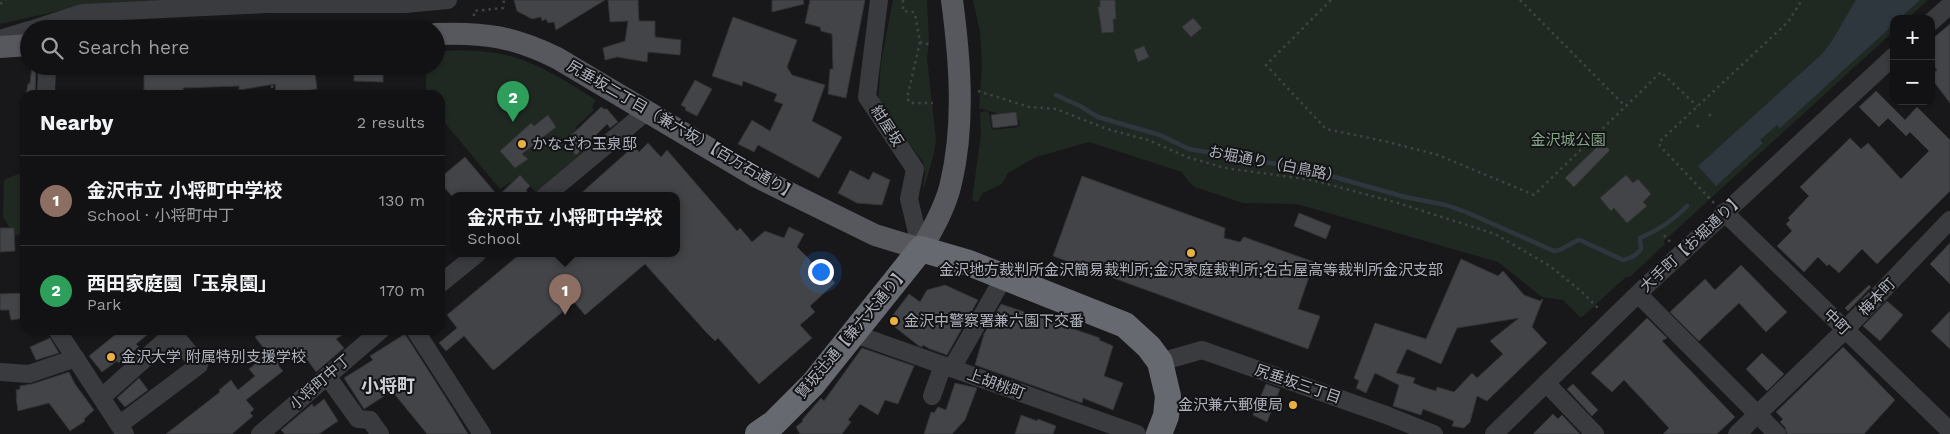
<!DOCTYPE html>
<meta charset="utf-8">
<style>
:root{--surface:#121214;--page:#1f2022;--text:#f1f3f6;--muted:#9c9ea0;--line:#313234;--accent:#b45309}
body{margin:0;font-family:"Work Sans","Noto Sans JP",sans-serif;background:var(--page);color:var(--text)}
.controls{position:absolute;right:15px;top:15px;display:grid;overflow:hidden;border-radius:10px;box-shadow:0 1px 4px #0004}
.controls button{width:45px;height:45px;display:grid;place-items:center;padding:0;border:0;border-bottom:1px solid var(--line);background:var(--surface);color:var(--text);font:25px sans-serif}
.you{position:absolute;left:820px;top:271px;width:18px;height:18px;margin:-12px;border:4px solid #fff;border-radius:50%;background:#1a73e8;box-shadow:0 0 0 8px #1a73e833}
.badge{display:grid;place-items:center;width:32px;height:32px;border-radius:50%;background:var(--accent);color:#fff;font-size:16px;font-weight:700}
.pin{position:absolute;translate:-50% -41px;filter:drop-shadow(0 1px 2px #0008)}
.pin::after{content:'';position:absolute;top:26px;width:18px;height:15px;background:inherit;clip-path:polygon(0 0,100% 0,50% 100%)}
.popup{position:absolute;left:450px;top:192px;width:230px;height:65px;box-sizing:border-box;display:grid;place-content:center;border-radius:10px;background:var(--surface);filter:drop-shadow(0 1px 4px #0005);font-size:16px;white-space:nowrap;color:var(--muted)}
.popup b{font-size:19px;color:var(--text)}
.popup::after{content:'';position:absolute;left:50%;top:100%;margin-left:-10px;border:10px solid transparent;border-top-color:var(--surface)}
.list{margin:0;padding:0;list-style:none}
h2{display:flex;justify-content:space-between;align-items:center;height:65px;margin:0;padding:0 20px;font-size:21px}
h2 small{font-size:16px;font-weight:400;color:var(--muted)}
.list li{display:grid;grid-template-columns:32px 1fr auto;gap:15px;align-items:center;box-sizing:border-box;height:90px;padding:0 20px;border-top:1px solid var(--line)}
.list b{display:block;font-size:19px;white-space:nowrap}
.list p{margin:0;font-size:16px;white-space:nowrap;color:var(--muted)}
.list em{font-size:16px;font-style:normal;color:var(--muted)}
.icon{flex:none;width:28px;height:28px;fill:none;stroke:currentColor;stroke-width:2;stroke-linecap:round;stroke-linejoin:round}
.map{position:relative;flex:none;width:1950px;height:434px;overflow:hidden}
.search{position:absolute;background:var(--surface);box-shadow:0 1px 4px #0004;left:20px;top:20px;width:425px;height:55px;display:flex;align-items:center;gap:12px;box-sizing:border-box;padding:0 18px;border-radius:28px;color:var(--muted);font-size:19px}
.panel{position:absolute;background:var(--surface);box-shadow:0 1px 4px #0004;left:20px;top:90px;width:425px;height:245px;border-radius:15px}
.map>svg:first-child{display:block}
</style>
<div class="map">
<svg width="1950" height="434" viewBox="0 0 1950 434">
<rect width="100%" height="100%" fill="#18181b"/>
<path fill="#202822" d="M0 0H207L81 6 0 24Z
M893 0H927L929 42 927 58 936 140 933 157 924 188 923 187 925 172 923 162 878 102 881 62Z
M973 0H1928L1907 19H1894V31L1664 241 1665 244 1630 277H1626L1581 318 1563 300 1542 297 1498 262 1297 204 1243 203 1195 187 1189 182 1182 172 1089 142 1036 157 1008 173 1002 184 983 193 977 202 972 200 981 134 980 113 986 111 989 113 992 130 1018 127 1020 125 1019 120 979 108 982 65 980 32Z
M436 51C462 50 489 50 514 57 544 66 570 84 596 100L592 107 594 110 575 128 591 147 536 193 520 175 513 181 500 189 440 117V95H426V66H436Z
M25 171V232L15 236 3 217 4 180Z"/>
<path fill="#2f373e" d="M1856 0H1920L1899 19H1894V24L1780 128 1777 125 1760 140 1763 143 1716 186 1698 166 1822 54 1830 44Z"/>
<g fill="none" stroke-linecap="round" stroke-linejoin="round">
<path stroke="#2f373e" stroke-width="4.5" d="M1056 95 1080 106 1098 117 1160 135 1189 149 1306 169 1405 197 1446 205 1466 212 1554 251C1565 250 1570 242 1580 240L1623 260C1631 258 1636 256 1641 249L1640 238C1659 230 1673 221 1687 206"/>
</g>
<path fill="#434447" stroke="#333336" fill-rule="evenodd" d="M514 0H605L556 30 554 22 548 23 546 19 542 21 541 17 532 19 517 11Z
M608 0H638L639 21H655V37L681 40 680 55 648 52 647 62 617 57 605 60 603 48 625 41 628 21 610 22Z
M772 0H803L804 4 772 12Z
M810 0H865L846 98 828 94 830 69H833L832 34 821 31 820 27 805 23Z
M1100 0H1115L1116 19H1113L1114 32 1102 33 1098 7H1100Z
M733 17 797 40 787 67 792 75 825 85 812 121 842 137 819 178 758 145 754 152 738 144 752 120 770 131 783 104 774 101 777 94 743 81 742 86 712 76Z
M1193 18 1202 28 1191 37 1182 27Z
M1950 24V103L1931 78V74L1937 70 1931 63V40Z
M1144 46 1149 57 1138 62 1134 50Z
M32 66H36L35 95H26L28 84 30 83Z
M237 66H314L317 89 276 95 275 84 239 90V86L183 88V91L144 92V70H183V73L216 72 215 69Z
M354 66H383V82L354 81Z
M695 80 712 89 697 116 685 110 686 108 681 105Z
M1876 91 1905 120 1917 107 1950 140V191L1877 264 1862 249 1839 273 1829 264 1827 266 1818 257 1804 272 1777 246 1792 231 1786 224 1790 220 1788 218 1809 196 1800 187 1850 138 1861 149 1868 143 1901 179 1929 151 1910 132 1906 136 1888 118 1879 127 1859 107Z
M601 107 604 109H607L618 122 610 128 607 124 576 155 564 142Z
M1016 112 1018 125 993 128 991 115Z
M548 115 556 127 522 154 528 159 515 168 500 151 531 123 534 126Z
M1602 142 1610 150 1574 187 1565 178Z
M648 143 661 157 667 150 737 231 740 228 752 242 765 231 784 238 789 227 804 234 797 247 810 260 822 278 827 274 835 283 810 306 815 312 800 325 812 338 759 384 718 338 715 341 705 331 645 264 585 315 574 302 494 370 492 369 464 336 446 351 439 343 457 328 447 315 520 254H676V196H578L634 146 639 152Z
M465 157 498 196 520 175 530 186 526 190 530 196H452L440 183V178Z
M850 170 869 180 873 172 890 180 882 205 857 203 838 193Z
M1626 175 1633 183 1638 179 1651 194 1643 202 1647 206 1627 223 1614 208 1611 211 1600 198Z
M1082 176 1225 228 1224 238 1240 242 1244 237 1314 262 1298 309 1320 316 1308 349 1053 256Z
M1299 213 1331 226 1326 239 1294 226Z
M0 228H14L15 251 0 252Z
M1950 243V284L1930 264Z
M1461 259 1498 276 1503 271 1524 295 1540 301 1543 299 1532 327 1547 343 1487 401 1477 396 1470 422 1464 428 1452 426 1454 421 1423 409 1421 415 1393 406 1399 385 1375 373 1366 393 1356 388 1359 381 1354 378 1375 323 1426 339ZM1519 318 1490 341 1503 354 1477 378 1472 373 1454 392 1437 387 1436 391 1423 387 1413 383 1415 378 1396 373 1407 349 1441 364 1457 328Z
M1741 265 1787 312 1766 332 1739 303 1699 341 1670 312 1705 279 1715 290Z
M945 285 978 300 947 355 930 349 923 345 922 347 919 346 891 324 890 319 909 294 920 302 927 290Z
M1869 285 1871 287 1848 311 1845 308Z
M25 293V318L11 320 9 310H0V294Z
M1887 301 1903 315 1880 341 1863 326Z
M1001 304 1100 338 1099 340 1113 346 1104 376 1123 383 1113 410 1083 398 1082 403 975 365 984 334Z
M1950 311V349L1931 331Z
M1647 318 1667 338 1662 341 1735 417 1717 434H1663L1669 428 1624 380 1612 392 1591 373Z
M121 330H153L136 344 139 347 119 363 117 361 102 372 89 356Z
M264 330H350L336 339 344 348 316 372 299 348 278 365 283 371 246 400 254 409 250 413 253 416 232 434H166L220 392 219 390 231 380 238 390 255 376 249 369 255 364 252 361 266 351 255 337Z
M405 334 453 409 468 434H427L392 391 364 409 344 378 373 360 370 356Z
M50 338 59 353 36 360 30 347Z
M1843 347 1895 400 1864 434H1787L1785 427 1780 422 1783 419 1776 412Z
M862 348 914 366 898 404 885 400 878 415 860 404 848 420 851 422 842 434H800L796 427 803 421 802 420 821 398 824 401Z
M1762 353 1784 374 1767 391 1746 369Z
M69 372 75 384 94 410 84 419 85 421 70 431 49 403 18 411 16 397H17L16 390 20 389V386L32 384Z
M139 378 148 390 125 407 117 398Z
M955 383 977 388 965 420 952 434H924L931 412 934 413 938 407 946 410Z
M1266 384 1280 389 1267 422 1253 415Z
M1573 384 1598 410 1592 416 1567 389Z
M324 399 338 421 319 434H285L281 430 312 404 314 407Z
M1553 414 1558 419 1562 415 1580 434H1533Z
M1021 415 1037 421 1038 419 1056 426 1053 434H1015Z"/>
<g fill="none" stroke-linecap="round" stroke-linejoin="round">
<path stroke="#404246" stroke-width="2.5" stroke-dasharray="2.5 4" stroke-linecap="butt" d="M903 0V11L913 12 915 14 920 42 931 45
M1331 0 1266 65 1326 129 1384 141 1438 155 1534 195 1661 72 1697 106
M1520 0 1625 106
M0 4 6 0
M474 16V11L503 8 504 0
M243 29 244 25 259 21
M920 42 907 98 910 103H933
M270 66 273 95
M978 91 1029 107 1056 109 1107 129 1148 140 1187 157 1225 168 1312 180 1398 203 1495 234 1550 266 1582 292 1598 308 1601 307
M1709 116 1712 113
M1697 127 1700 124
M1714 203 1660 146 1659 142 1788 22 1802 0
M1664 235 1671 243"/>
<path stroke="#3a3b3f" stroke-width="18" d="M879 0 867 97 915 169 909 199 921 249
M1931 22 1950 5
M33 29 82 13 267 4H405L448 0
M0 39 29 30
M46 95 47 66
M545 196 646 112
M1724 212 1950 431
M440 284 477 254
M1638 294 1777 434
M57 330 125 434
M415 330 482 434
M855 334 1137 434
M1160 362 1202 350 1386 415 1434 434
M952 368 1004 277
M0 372 29 374 76 358
M327 376 358 419 370 420 380 434
M1546 383 1595 434
M932 396 943 365
M102 397 177 330
M119 425 199 365 173 333
M260 434 381 330
M1494 434 1646 286 1894 56
M1737 434 1845 330 1950 220"/>
<path stroke="#56585e" stroke-width="22" d="M436 34C485 32 514 37 557 58L757 177 875 235 921 249C933 229 946 206 951 183 965 124 960 60 952 0
M0 47 29 45"/>
<path stroke="#666970" stroke-width="26" d="M758 434 774 423 813 384 921 249 969 263 1125 325 1149 347 1160 362 1168 396 1166 416 1159 434"/>
</g>
<g fill="#ebb140" stroke="#131316" stroke-width="2">
<circle cx="522" cy="144" r="5"/>
<circle cx="1191" cy="253" r="5"/>
<circle cx="894" cy="321" r="5"/>
<circle cx="111" cy="357" r="5"/>
<circle cx="1293" cy="405" r="5"/>
</g>
<g text-anchor="middle" dominant-baseline="central" stroke-width="4" stroke-linejoin="round" paint-order="stroke">
<g font-size="15" fill="#abb0ba" stroke="#131316">
<text transform="translate(887 126) rotate(57)">紺屋坂</text>
<text transform="translate(682 130) rotate(30)">尻垂坂二丁目（兼六坂）【百万石通り】</text>
<text transform="translate(1275 164) rotate(11)">お堀通り（白鳥路）</text>
<text transform="translate(1692 243) rotate(-43)">大手町【お堀通り】</text>
<text transform="translate(1877 297) rotate(-46)">梅本町</text>
<text transform="translate(1837 322) rotate(44)">中町</text>
<text transform="translate(852 333) rotate(-50)">賢坂辻通【兼六大通り】</text>
<text transform="translate(320 382) rotate(-41)">小将町中丁</text>
<text transform="translate(996 384) rotate(20)">上胡桃町</text>
<text transform="translate(1298 384) rotate(19)">尻垂坂三丁目</text>
</g>
<g font-size="15" fill="#83a485" stroke="#131316">
<text x="1568" y="140">金沢城公園</text>
</g>
<g font-size="15" fill="#abb0ba" stroke="#131316" text-anchor="start">
<text x="532" y="144">かなざわ玉泉邸</text>
<text x="1191" y="270" text-anchor="middle">金沢地方裁判所金沢簡易裁判所;金沢家庭裁判所;名古屋高等裁判所金沢支部</text>
<text x="904" y="321">金沢中警察署兼六園下交番</text>
<text x="121" y="357">金沢大学 附属特別支援学校</text>
<text x="1283" y="405" text-anchor="end">金沢兼六郵便局</text>
</g>
<g font-size="18" font-weight="bold" fill="#cccfd6" stroke="#131316">
<text x="388" y="385">小将町</text>
</g>
</g>
</svg>
<div class="controls">
<button>+</button>
<button>−</button>
</div>
<div class="you"></div>
<div class="pin badge" style="left:565px;top:315px;background:#8d6e63">1</div>
<div class="popup"><b>金沢市立 小将町中学校</b>School</div>
<div class="pin badge" style="left:513px;top:122px;background:#2e9e5b">2</div>
<div class="search"><svg class="icon" aria-label="search" viewBox="0 0 24 24"><circle cx="10" cy="10" r="6"/><path d="M15 15l6 6"/></svg>Search here</div>
<section class="panel">
<h2>Nearby<small>2 results</small></h2>
<ul class="list">
<li><span class="badge" style="background:#8d6e63">1</span><div><b>金沢市立 小将町中学校</b><p>School · 小将町中丁</p></div><em>130 m</em></li>
<li><span class="badge" style="background:#2e9e5b">2</span><div><b>西田家庭園「玉泉園」</b><p>Park</p></div><em>170 m</em></li>
</ul>
</section>
</div>
